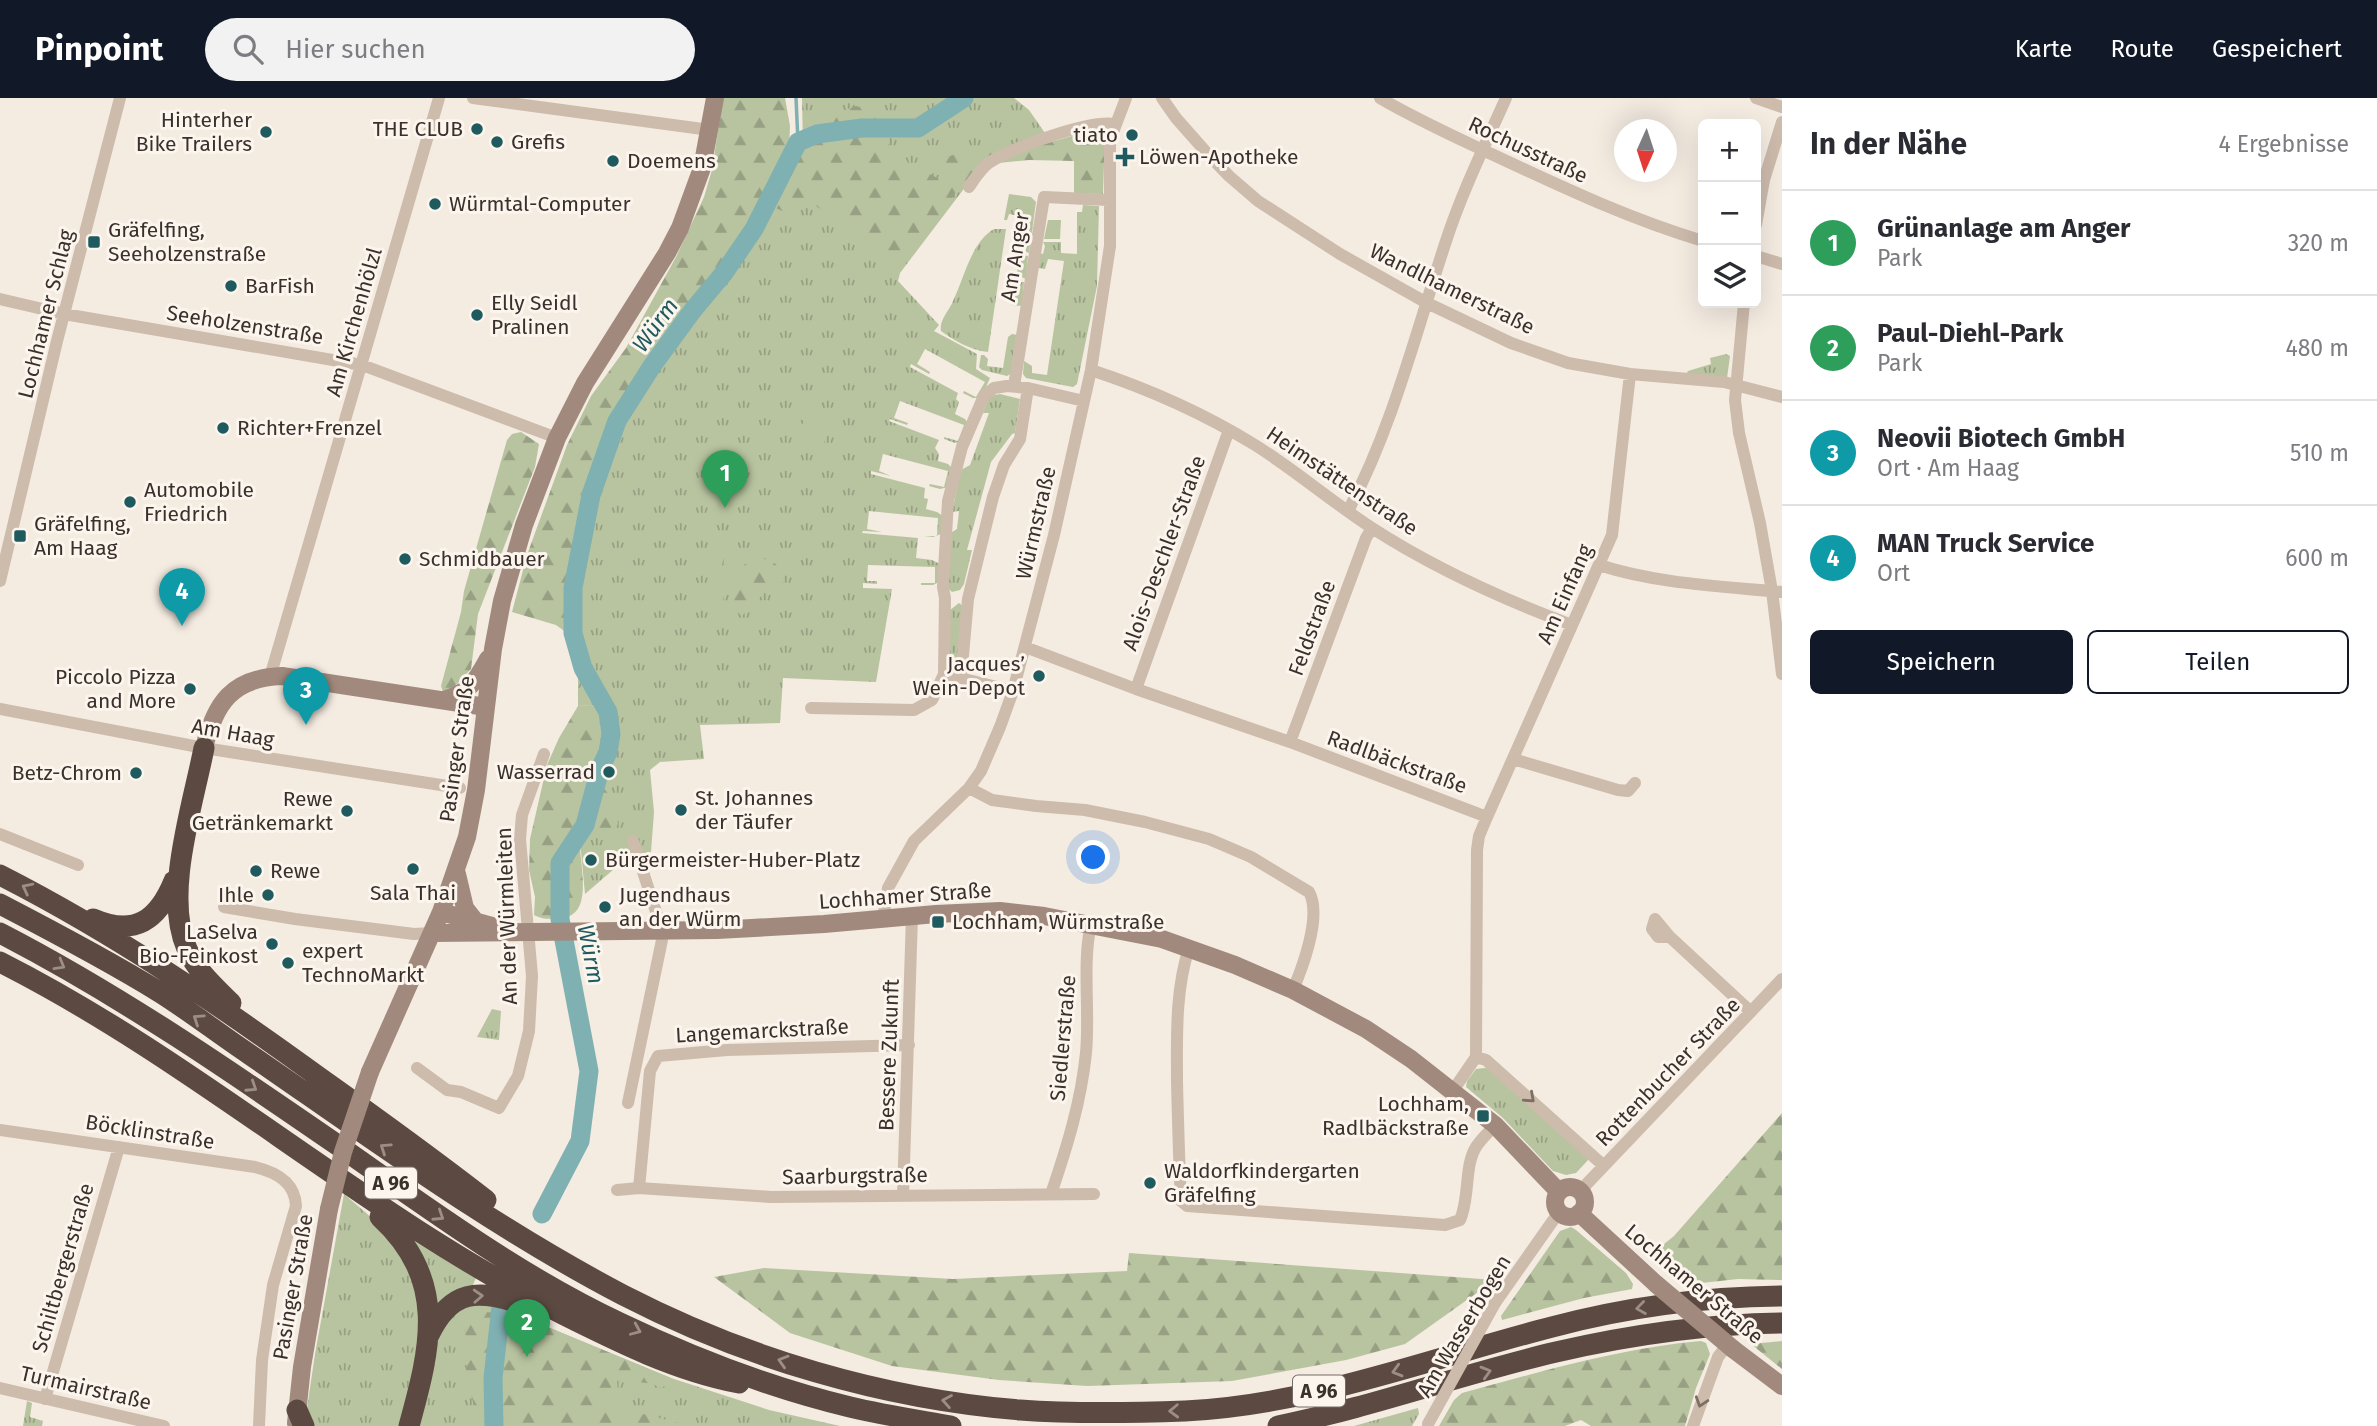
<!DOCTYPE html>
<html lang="de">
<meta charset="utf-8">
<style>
:root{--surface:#fff;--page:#f2f2f3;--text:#2b2b33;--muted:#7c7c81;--line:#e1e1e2;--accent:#111827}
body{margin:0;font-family:"Fira Sans",sans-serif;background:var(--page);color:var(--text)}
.controls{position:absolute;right:21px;top:21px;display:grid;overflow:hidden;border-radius:10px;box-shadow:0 7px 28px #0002}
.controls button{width:63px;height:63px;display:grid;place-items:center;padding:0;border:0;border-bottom:2px solid var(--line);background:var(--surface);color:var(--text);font:35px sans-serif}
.compass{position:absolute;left:1614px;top:21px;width:63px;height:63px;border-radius:50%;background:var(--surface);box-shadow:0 7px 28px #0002;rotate:183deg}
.you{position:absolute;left:1094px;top:760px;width:24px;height:24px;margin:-18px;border:5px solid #fff;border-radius:50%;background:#1a73e8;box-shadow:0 0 0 10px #1a73e833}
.badge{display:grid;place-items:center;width:46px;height:46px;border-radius:50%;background:var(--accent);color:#fff;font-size:23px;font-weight:700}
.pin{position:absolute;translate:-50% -58px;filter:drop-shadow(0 2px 4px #0008)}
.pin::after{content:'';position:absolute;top:37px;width:24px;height:21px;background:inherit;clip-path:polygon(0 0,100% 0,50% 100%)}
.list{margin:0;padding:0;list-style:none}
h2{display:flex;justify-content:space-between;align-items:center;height:91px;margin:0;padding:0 28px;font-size:30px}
h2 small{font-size:23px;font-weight:400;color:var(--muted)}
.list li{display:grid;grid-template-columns:46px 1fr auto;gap:21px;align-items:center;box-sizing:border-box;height:105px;padding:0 28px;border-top:2px solid var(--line)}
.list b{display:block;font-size:26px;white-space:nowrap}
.list p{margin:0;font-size:23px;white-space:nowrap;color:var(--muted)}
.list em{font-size:23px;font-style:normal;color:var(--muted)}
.actions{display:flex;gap:14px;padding:21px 28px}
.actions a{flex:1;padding:16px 0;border:2px solid var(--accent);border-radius:10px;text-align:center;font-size:24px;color:var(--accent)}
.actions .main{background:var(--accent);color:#fff}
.icon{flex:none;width:38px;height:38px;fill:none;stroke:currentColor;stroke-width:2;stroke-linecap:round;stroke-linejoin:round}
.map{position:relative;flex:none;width:1782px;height:1328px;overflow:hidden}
header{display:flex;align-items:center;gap:42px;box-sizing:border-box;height:98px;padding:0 35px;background:var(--accent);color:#fff}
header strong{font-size:33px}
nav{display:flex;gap:38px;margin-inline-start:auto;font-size:24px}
.search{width:490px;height:63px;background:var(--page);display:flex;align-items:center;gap:18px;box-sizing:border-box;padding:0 24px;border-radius:38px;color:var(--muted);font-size:26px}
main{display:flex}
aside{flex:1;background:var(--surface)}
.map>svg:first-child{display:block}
</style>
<header>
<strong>Pinpoint</strong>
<div class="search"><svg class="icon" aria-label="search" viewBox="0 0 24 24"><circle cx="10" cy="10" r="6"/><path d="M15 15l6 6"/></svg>Hier suchen</div>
<nav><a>Karte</a><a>Route</a><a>Gespeichert</a></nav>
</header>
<main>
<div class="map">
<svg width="1782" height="1328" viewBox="0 0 1782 1328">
<defs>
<pattern id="grass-tufts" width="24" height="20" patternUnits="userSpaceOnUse" patternTransform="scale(1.75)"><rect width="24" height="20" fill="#b8c4a0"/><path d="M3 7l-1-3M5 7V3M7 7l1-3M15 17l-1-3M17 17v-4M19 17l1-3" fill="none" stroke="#97a083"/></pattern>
<pattern id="forest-firs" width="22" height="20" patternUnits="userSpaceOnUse" patternTransform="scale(1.75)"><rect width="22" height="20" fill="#b8c4a0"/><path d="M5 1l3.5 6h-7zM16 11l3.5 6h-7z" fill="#97a083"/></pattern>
</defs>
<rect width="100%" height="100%" fill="#f4ebe1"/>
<path fill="url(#grass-tufts)" d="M802 0H1014L1029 12 1047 38 997 64 966 88 900 175 898 183 939 227 934 233 977 256 976 271 990 280 981 300H973L963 295 964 293 976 299 985 284 925 251 917 266 930 274 929 276 911 266 910 269 958 295 956 301 959 304 955 316 965 321 969 327 963 343 955 345 944 341V339L958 343 964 327 900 303 894 320 908 325 907 327 890 321 889 323 939 342 935 350 939 356 938 363 948 366 953 371 948 389 940 391 929 388 930 386 944 389 948 373 883 356 879 373 891 378 871 373V376L925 390 924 400 928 401 926 411 937 414 943 418 941 436 933 439 924 438H937L938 420 869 413 867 431 882 434 863 433 862 435 918 440 916 460 932 462 940 466 939 484 933 487H921V485H935V469L868 467 867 483H877V486L863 485V490L892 491 876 584 783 580 780 625 700 627 704 661 660 664 650 672 654 714 651 754 628 759 585 796 580 743 586 733 596 607 578 608V578L567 535 566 507 568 482 589 388 610 322 649 260 741 141 762 99 772 108 776 96 803 52Z
M1009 96 1031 99 1036 104 1029 155 1020 151 1024 119 1009 116 1007 122H1004Z
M1083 107 1099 108 1097 188 1077 286 1073 289 1026 280 1023 276 1024 263 1032 268V275L1047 277 1064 163 1048 161 1045 171 1038 170 1039 155 1043 156 1045 148 1043 144H1061V155L1077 156V114H1082Z
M1048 122H1061L1060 141H1044Z
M994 131H1006L988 254C970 252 955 243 941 233 939 222 949 213 953 203 964 181 971 144 994 131Z
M1019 157 1028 158 1026 181 1017 177Z
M1016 184H1024L1022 208 1012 207Z
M1012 236 1018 237 1012 275 1007 278 982 272 979 269 981 257H984L988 261 987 268 1003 270 1008 239Z
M1726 256 1730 258 1727 280 1686 276 1688 273 1711 266 1710 260Z
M1000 296 1020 301 1015 335 1012 336 991 364 967 452H972L964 486 960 492 952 494 948 490 949 436 957 431 959 413 952 414 961 372 970 367 989 315H983L990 298Z
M959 505 964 509 959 566 955 570 947 567 950 512Z
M492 911 501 913 499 942 477 939Z
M1485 970 1491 971 1589 1061 1576 1075 1566 1077 1553 1073 1503 1020 1466 989 1467 983 1476 971Z
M344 1096 387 1133 414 1171 424 1214 402 1328H309L307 1310 315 1256Z
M407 1137 476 1180 471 1191 436 1214Z
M475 1203 503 1208 538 1225 671 1280 769 1312 840 1328H418L439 1235 449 1217Z
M27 1303 32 1305 30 1319 43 1323 42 1328H23Z
M1418 1310 1419 1316 1412 1328H1354Z"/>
<path fill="url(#forest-firs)" d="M723 0H785L790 28 789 51 773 76 741 141 649 260 610 322 589 388 568 482 566 507 567 535 556 527 512 514 527 457 567 347 591 298 626 250 676 159 704 99 712 72Z
M856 8 875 13C881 22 885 41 890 48 906 68 933 76 954 89L956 94 944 112 902 164 891 155 828 119 811 103H800L782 113 772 108 776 96 803 52 801 34 837 15Z
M1099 30 1105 36 1103 96 1074 95V63L1029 62 998 65 965 85 939 70 933 63 953 57 973 59 998 52H1024Z
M521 334 539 346 535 369 478 516 471 571 455 588 443 594 441 588 461 514 464 493 507 342 512 336Z
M751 459 771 462 785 475 782 486 764 495 742 518 733 510C735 490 736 473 751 459Z
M596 607 605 617 593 683C611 692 615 707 618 726L609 736 586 733 580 743C579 766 595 818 561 820 550 821 543 822 534 817L535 799 529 772 530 741 547 667 559 640 578 608Z
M1782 1015V1182L1738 1181 1683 1187 1648 1159 1674 1138Z
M1571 1129 1576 1132 1626 1175 1633 1186 1632 1191 1584 1200 1502 1222 1501 1218 1560 1133Z
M1129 1155 1495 1182 1405 1246 1346 1262 1232 1283 1087 1288 999 1282 892 1268 790 1235 714 1179 764 1170 953 1181 1127 1173Z
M483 1214 506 1215 538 1225 671 1280 668 1287 660 1290 653 1286 617 1281 619 1310 691 1328H474L477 1323 467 1277 465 1226Z
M1701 1243 1706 1245 1710 1256 1696 1290 1685 1328H1591L1581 1322 1565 1328H1439L1454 1302 1462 1295C1540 1274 1620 1250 1701 1243Z
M1782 1243V1271L1751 1246Z"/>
<path fill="#b8c4a0" d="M812 310 836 324 817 356 793 342Z
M719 447 727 449 709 513 701 511Z
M730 450 737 452 719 515 712 513Z"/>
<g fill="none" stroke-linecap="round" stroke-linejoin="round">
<path stroke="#7fb0b2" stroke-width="3.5" d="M796 0 798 44"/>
<path stroke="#7fb0b2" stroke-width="19" d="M542 1116 580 1043 589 973 560 821V765L585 727 600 671 608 654 611 636 608 614 583 570 573 535V490L591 397 617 323 652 268 693 212 724 175 754 131 798 44 817 36 862 30H918L964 0
M494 1328 493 1280 501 1209"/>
<path stroke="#cdbbac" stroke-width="12" d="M473 0 710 32
M1162 0 1176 20 1206 54 1229 78 1258 103 1340 156 1427 205 1511 245 1568 265 1630 276 1724 284 1782 299
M1380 0C1414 20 1449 36 1485 53 1558 87 1626 120 1703 143
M1756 0 1782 9
M969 89C975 80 981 70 990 64 1013 50 1089 21 1115 26
M1756 127 1764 82 1782 24
M1756 158 1782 166
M0 201 64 216 362 267 557 340
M1744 205 1735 302 1739 335 1760 425 1772 493 1782 576
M1091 272C1149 291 1203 315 1255 347 1295 372 1332 404 1372 430 1434 470 1502 501 1572 527
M1014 288 1044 99 1109 102
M1348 413C1393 328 1416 234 1446 143 1462 94 1485 47 1506 0
M1599 467C1658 486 1720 488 1782 494
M0 483 57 243 120 0
M1025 549 1136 591 1290 644 1487 719 1479 738 1477 752 1476 959 1452 994
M944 576 945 500 943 489 948 403 962 349 984 298 994 290 1007 288 1028 290 1084 303
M270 579 439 0
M961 580 968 501 993 399 1004 367 1020 341 1028 290
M1136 591 1229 332
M811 610 914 612 932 602 944 576 1013 593
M0 611 204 650 460 690
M1290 644 1366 440 1372 430
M1513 661 1618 692 1628 693 1635 685
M969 690 992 702 1036 708 1085 712 1145 724 1209 741 1251 759 1309 794C1322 817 1303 868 1293 892
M1487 719 1612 437 1630 276
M0 736 78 767
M224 809 295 821 414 836 432 835
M883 821 888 790 914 743 969 690 981 673 1000 629 1013 593 1054 437 1091 272 1110 148V42L1126 0
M1670 839H1658L1652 831 1655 821 1670 839 1751 914
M1189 850C1175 893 1177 939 1177 984 1178 1024 1179 1064 1181 1103L1187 1108 1445 1127 1460 1122C1470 1100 1464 1068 1476 1049 1481 1041 1489 1034 1495 1027
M1476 959 1486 962 1604 1068
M417 970 447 992 461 994 499 1010 518 978 529 933 532 878 520 741 522 717 544 656
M628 1005 662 842 658 820 633 743
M0 1032 255 1069C276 1074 295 1084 296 1108L273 1187 262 1262 259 1328
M639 1090 650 973 658 958 727 952 909 947
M617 1092 639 1090 771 1099 1094 1096
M1580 1093 1782 881
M1051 1096C1067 1049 1081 1004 1086 955 1090 913 1082 865 1091 826
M903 1097 912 818
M1495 1205 1559 1114
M0 1290 164 1328
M45 1301 119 1049
M1693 1328 1718 1259 1728 1246"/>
<path stroke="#a18a7d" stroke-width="18" d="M444 602C471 593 475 584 488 561
M204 650C215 605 232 580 282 578L486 609
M457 776 465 810 476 824
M441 814 492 828
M432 835 717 832 824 826 936 816 1000 813 1044 818 1162 841 1235 867 1293 892 1366 931 1411 961 1495 1027 1559 1094
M370 974 441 814 467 739 476 692 493 551 502 503 524 427 557 340 585 285 667 155 680 130 702 70 715 0
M1555 1104a15 15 0 1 1 30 0a15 15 0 1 1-30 0Z
M1579 1115 1656 1186
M1733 1251 1782 1288
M296 1325 302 1269 329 1111"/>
<path stroke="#5c4a42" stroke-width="21" d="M204 650C193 707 163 797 187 851 196 872 214 888 231 905
M0 777C114 835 220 907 323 982 378 1021 433 1061 486 1102
M0 806C54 834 109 863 161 895 191 914 219 936 249 956 371 1040 491 1128 623 1197 745 1260 883 1301 1020 1312 1075 1316 1130 1315 1185 1313 1311 1307 1431 1260 1552 1229 1627 1209 1705 1199 1782 1198
M93 821C135 839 158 822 174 783
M0 835C122 898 236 977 349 1055 436 1116 524 1180 620 1225 693 1260 771 1290 850 1309 883 1317 917 1322 951 1328
M0 864C198 964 364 1116 562 1216 618 1244 676 1273 739 1285
M380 1119C448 1182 431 1248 409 1328
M429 1237C451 1191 478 1191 522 1206
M297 1312 304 1328
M1278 1328C1372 1309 1462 1276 1556 1254 1630 1237 1706 1226 1782 1225"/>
<path stroke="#cdbbac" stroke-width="12" d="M1428 1326 1495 1205"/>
<path stroke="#a18a7d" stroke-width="18" d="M329 1111 343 1054 370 974
M1656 1186 1733 1251"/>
</g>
<defs><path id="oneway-chevron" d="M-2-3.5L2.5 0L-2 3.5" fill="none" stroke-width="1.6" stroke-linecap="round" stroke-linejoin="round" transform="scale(1.75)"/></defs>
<g stroke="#9c8e87">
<use href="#oneway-chevron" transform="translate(27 790) rotate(-153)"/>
<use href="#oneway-chevron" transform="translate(60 867) rotate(30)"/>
<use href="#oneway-chevron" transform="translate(198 921) rotate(-146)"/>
<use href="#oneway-chevron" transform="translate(252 989) rotate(33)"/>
<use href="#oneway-chevron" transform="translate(385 1050) rotate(-146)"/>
<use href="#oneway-chevron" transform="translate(439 1118) rotate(33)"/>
<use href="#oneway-chevron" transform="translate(478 1198) rotate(-3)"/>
<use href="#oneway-chevron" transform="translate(1641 1210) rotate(172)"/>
<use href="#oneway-chevron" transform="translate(636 1232) rotate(23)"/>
<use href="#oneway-chevron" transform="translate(783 1263) rotate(-163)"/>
<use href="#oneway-chevron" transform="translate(1397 1273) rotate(164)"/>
<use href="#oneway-chevron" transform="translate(1486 1274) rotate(-16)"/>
<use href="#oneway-chevron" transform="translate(947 1303) rotate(-170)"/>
<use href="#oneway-chevron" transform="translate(1174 1313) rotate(178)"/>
</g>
<g stroke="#7d6f65">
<use href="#oneway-chevron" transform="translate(1530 1000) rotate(42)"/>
<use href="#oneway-chevron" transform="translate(1701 1304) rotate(108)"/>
</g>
<g fill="#1f5a5e" stroke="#fbf5ee" stroke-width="2.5">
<circle cx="477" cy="31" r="7"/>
<circle cx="266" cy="34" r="7"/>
<circle cx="1132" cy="37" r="7"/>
<circle cx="497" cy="44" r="7"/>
<path d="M1121.5 48.5h7v7h7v7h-7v7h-7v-7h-7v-7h7z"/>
<circle cx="613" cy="63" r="7"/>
<circle cx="435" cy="106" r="7"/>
<rect x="87" y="137" width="14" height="14" rx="3.5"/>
<circle cx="231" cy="188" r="7"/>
<circle cx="477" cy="217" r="7"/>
<circle cx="223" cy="330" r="7"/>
<circle cx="130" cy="404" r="7"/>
<rect x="13" y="431" width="14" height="14" rx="3.5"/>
<circle cx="405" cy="461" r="7"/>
<circle cx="1039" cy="578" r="7"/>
<circle cx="190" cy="591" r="7"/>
<circle cx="609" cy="674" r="7"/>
<circle cx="136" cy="675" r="7"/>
<circle cx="681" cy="712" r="7"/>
<circle cx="347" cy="713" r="7"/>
<circle cx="591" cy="762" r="7"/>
<circle cx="413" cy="771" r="7"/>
<circle cx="256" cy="773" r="7"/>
<circle cx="268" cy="797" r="7"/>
<circle cx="605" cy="809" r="7"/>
<rect x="931" y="817" width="14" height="14" rx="3.5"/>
<circle cx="272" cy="846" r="7"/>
<circle cx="288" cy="865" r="7"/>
<rect x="1476" y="1011" width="14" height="14" rx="3.5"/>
<circle cx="1150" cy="1085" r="7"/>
</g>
<g text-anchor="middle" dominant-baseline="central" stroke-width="6" stroke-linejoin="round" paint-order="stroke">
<g fill="#fbf5ee" stroke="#756b66" stroke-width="2">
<rect x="365" y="1069.5" width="52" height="31" rx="5"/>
<rect x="1293" y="1277.5" width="52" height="31" rx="5"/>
</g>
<g font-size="19" font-weight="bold" fill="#3b302b">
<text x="391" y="1085">A 96</text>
<text x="1319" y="1293">A 96</text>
</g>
<g font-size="21" fill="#3b302b" stroke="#fbf5ee" text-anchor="start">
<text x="252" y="22" text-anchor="end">Hinterher<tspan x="252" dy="24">Bike Trailers</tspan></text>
<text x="463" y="31" text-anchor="end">THE CLUB</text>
<text x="1118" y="37" text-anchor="end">tiato</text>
<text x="511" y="44">Grefis</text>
<text x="1139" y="59">Löwen-Apotheke</text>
<text x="627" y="63">Doemens</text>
<text x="449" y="106">Würmtal-Computer</text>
<text x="108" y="132">Gräfelfing,<tspan x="108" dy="24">Seeholzenstraße</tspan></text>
<text x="245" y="188">BarFish</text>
<text x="491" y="205">Elly Seidl<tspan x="491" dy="24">Pralinen</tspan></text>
<text x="237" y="330">Richter+Frenzel</text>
<text x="144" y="392">Automobile<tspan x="144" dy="24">Friedrich</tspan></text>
<text x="34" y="426">Gräfelfing,<tspan x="34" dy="24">Am Haag</tspan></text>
<text x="419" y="461">Schmidbauer</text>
<text x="1025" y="566" text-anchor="end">Jacques’<tspan x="1025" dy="24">Wein-Depot</tspan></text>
<text x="176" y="579" text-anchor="end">Piccolo Pizza<tspan x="176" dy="24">and More</tspan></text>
<text x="595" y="674" text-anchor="end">Wasserrad</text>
<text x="122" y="675" text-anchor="end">Betz-Chrom</text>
<text x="695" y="700">St. Johannes<tspan x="695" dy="24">der Täufer</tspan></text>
<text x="333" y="701" text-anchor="end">Rewe<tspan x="333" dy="24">Getränkemarkt</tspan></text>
<text x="605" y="762">Bürgermeister-Huber-Platz</text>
<text x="270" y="773">Rewe</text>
<text x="413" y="795" text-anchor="middle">Sala Thai</text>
<text x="254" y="797" text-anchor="end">Ihle</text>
<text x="619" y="797">Jugendhaus<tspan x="619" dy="24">an der Würm</tspan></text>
<text x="952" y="824">Lochham, Würmstraße</text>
<text x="258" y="834" text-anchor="end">LaSelva<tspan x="258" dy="24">Bio-Feinkost</tspan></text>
<text x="302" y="853">expert<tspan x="302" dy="24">TechnoMarkt</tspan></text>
<text x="1469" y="1006" text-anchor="end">Lochham,<tspan x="1469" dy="24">Radlbäckstraße</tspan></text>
<text x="1164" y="1073">Waldorfkindergarten<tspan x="1164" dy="24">Gräfelfing</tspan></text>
</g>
<g font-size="21" fill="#3b302b" stroke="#fbf5ee">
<text transform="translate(1528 52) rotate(25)">Rochusstraße</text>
<text transform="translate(1015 159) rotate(-81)">Am Anger</text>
<text transform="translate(1452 191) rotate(26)">Wandlhamerstraße</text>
<text transform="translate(46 216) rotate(-76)">Lochhamer Schlag</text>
<text transform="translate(354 224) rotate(-74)">Am Kirchenhölzl</text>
<text transform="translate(245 227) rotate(9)">Seeholzenstraße</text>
<text transform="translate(1342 383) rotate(34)">Heimstättenstraße</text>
<text transform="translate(1036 425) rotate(-77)">Würmstraße</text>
<text transform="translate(1164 455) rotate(-70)">Alois-Deschler-Straße</text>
<text transform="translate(1565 496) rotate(-66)">Am Einfang</text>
<text transform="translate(1312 530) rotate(-70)">Feldstraße</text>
<text transform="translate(233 635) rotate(10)">Am Haag</text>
<text transform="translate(457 651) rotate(-82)">Pasinger Straße</text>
<text transform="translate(1397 664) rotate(20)">Radlbäckstraße</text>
<text transform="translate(905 798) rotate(-4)">Lochhamer Straße</text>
<text transform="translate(507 818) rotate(-92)">An der Würmleiten</text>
<text transform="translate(762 933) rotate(-3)">Langemarckstraße</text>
<text transform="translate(1063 940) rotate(-85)">Siedlerstraße</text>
<text transform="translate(889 957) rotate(-88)">Bessere Zukunft</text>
<text transform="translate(1668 974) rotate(-46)">Rottenbucher Straße</text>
<text transform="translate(150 1034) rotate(9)">Böcklinstraße</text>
<text transform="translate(855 1078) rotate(-1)">Saarburgstraße</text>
<text transform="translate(63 1170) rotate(-74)">Schiltbergerstraße</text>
<text transform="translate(1694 1186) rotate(40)">Lochhamer Straße</text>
<text transform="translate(293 1189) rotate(-80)">Pasinger Straße</text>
<text transform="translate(1464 1228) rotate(-59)">Am Wasserbogen</text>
<text transform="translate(86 1290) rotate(13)">Turmairstraße</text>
</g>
<g font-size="23" font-style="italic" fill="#1f5a5e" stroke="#fbf5ee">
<text transform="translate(655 227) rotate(-54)">Würm</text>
<text transform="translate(591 856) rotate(79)">Würm</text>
</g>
</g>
</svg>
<div class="controls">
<button>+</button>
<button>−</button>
<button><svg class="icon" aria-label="layers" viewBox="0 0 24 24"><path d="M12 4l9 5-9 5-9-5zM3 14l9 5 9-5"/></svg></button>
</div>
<svg class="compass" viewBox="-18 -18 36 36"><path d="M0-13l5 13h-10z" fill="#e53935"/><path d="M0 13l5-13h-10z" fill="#7c7c81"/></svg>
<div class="you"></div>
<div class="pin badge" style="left:725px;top:410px;background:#2e9e5b">1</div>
<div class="pin badge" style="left:527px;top:1259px;background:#2e9e5b">2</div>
<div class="pin badge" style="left:306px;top:627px;background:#0f9aa8">3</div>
<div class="pin badge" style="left:182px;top:528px;background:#0f9aa8">4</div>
</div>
<aside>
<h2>In der Nähe<small>4 Ergebnisse</small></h2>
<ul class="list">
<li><span class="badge" style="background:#2e9e5b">1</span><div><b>Grünanlage am Anger</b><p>Park</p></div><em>320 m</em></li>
<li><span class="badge" style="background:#2e9e5b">2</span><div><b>Paul-Diehl-Park</b><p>Park</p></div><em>480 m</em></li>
<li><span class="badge" style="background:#0f9aa8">3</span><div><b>Neovii Biotech GmbH</b><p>Ort · Am Haag</p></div><em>510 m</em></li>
<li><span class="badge" style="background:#0f9aa8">4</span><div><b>MAN Truck Service</b><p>Ort</p></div><em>600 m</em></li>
</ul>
<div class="actions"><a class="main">Speichern</a><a>Teilen</a></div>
</aside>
</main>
